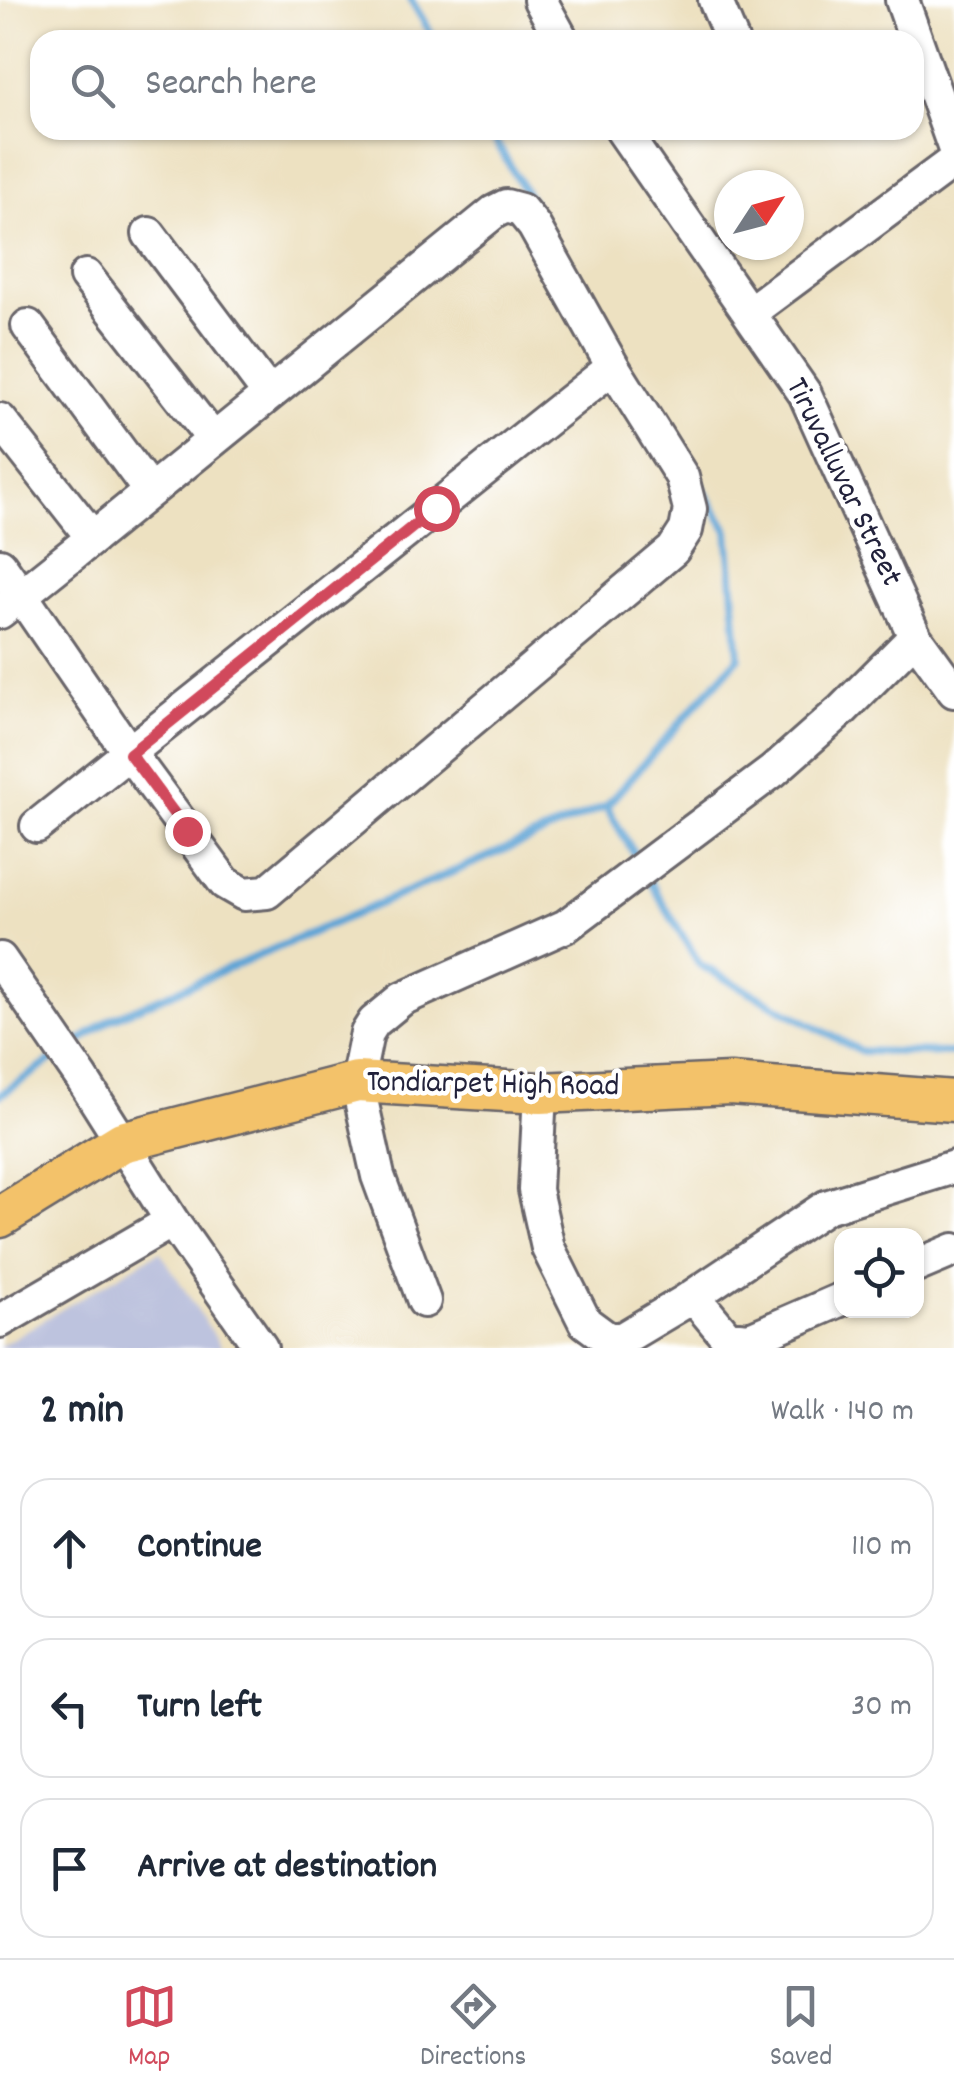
<!DOCTYPE html>
<meta charset="utf-8">
<style>
:root{--surface:#fff;--page:#f2f2f3;--text:#1f2937;--muted:#747a83;--line:#e0e1e3;--accent:#d1495b}
body{margin:0;font-family:Dekko,sans-serif;background:var(--page);color:var(--text)}
.controls{position:absolute;right:30px;bottom:30px;display:grid;overflow:hidden;border-radius:20px;box-shadow:0 2px 8px #0004}
.controls button{width:90px;height:90px;display:grid;place-items:center;padding:0;border:0;border-bottom:2px solid var(--line);background:var(--surface);color:var(--text);font:50px sans-serif}
.compass{position:absolute;left:714px;top:170px;width:90px;height:90px;border-radius:50%;background:var(--surface);box-shadow:0 2px 8px #0004;rotate:54deg}
.stop{position:absolute;width:30px;height:30px;margin:-22px;border:8px solid #d1495b;border-radius:50%;background:#fff}
.stop.end{background:#d1495b;border-color:#fff;box-shadow:0 2px 10px #0008}
.list{margin:0;padding:0;list-style:none}
h2{display:flex;justify-content:space-between;align-items:center;height:130px;margin:0;padding:0 40px;font-size:42px}
h2 small{font-size:32px;font-weight:400;color:var(--muted)}
.list li{display:grid;grid-template-columns:65px 1fr auto;gap:30px;align-items:center;box-sizing:border-box;height:140px;margin:0 20px 20px;padding:0 20px;border:2px solid var(--line);border-radius:30px}
.list b{display:block;font-size:38px;white-space:nowrap}
.list em{font-size:32px;font-style:normal;color:var(--muted)}
.icon{flex:none;width:55px;height:55px;fill:none;stroke:currentColor;stroke-width:2;stroke-linecap:round;stroke-linejoin:round}
.map{position:relative;flex:none;width:954px;height:1348px;overflow:hidden}
.search{position:absolute;background:var(--surface);box-shadow:0 2px 8px #0004;left:30px;right:30px;top:30px;height:110px;display:flex;align-items:center;gap:25px;box-sizing:border-box;padding:0 35px;border-radius:30px;color:var(--muted);font-size:38px}
.sheet{height:610px;background:var(--surface)}
nav{display:flex;justify-content:space-around;align-items:center;box-sizing:border-box;height:140px;border-top:2px solid var(--line);background:var(--surface);font-size:28px;color:var(--muted)}
nav a{display:grid;justify-items:center;gap:5px}
nav .on{color:var(--accent)}
.map>svg:first-child{display:block}
</style>
<div class="map">
<svg width="954" height="1348" viewBox="0 0 954 1348">
<rect width="100%" height="100%" fill="#fff"/>
<filter id="ink" filterUnits="userSpaceOnUse"><feTurbulence type="fractalNoise" baseFrequency=".01" numOctaves="2"/><feDisplacementMap in="SourceGraphic" scale="20" xChannelSelector="R" yChannelSelector="G"/><feConvolveMatrix kernelMatrix="1 2 1 2 8 2 1 2 1" color-interpolation-filters="sRGB"/></filter>
<filter id="wash" filterUnits="userSpaceOnUse"><feTurbulence type="fractalNoise" baseFrequency=".0048" numOctaves="4" result="noise"/><feDisplacementMap in="SourceGraphic" scale="40" xChannelSelector="R" yChannelSelector="G"/><feGaussianBlur stdDeviation="2.25" result="paint"/><feColorMatrix in="noise" values="0 0 0 0 0 0 0 0 0 0 0 0 0 0 0 0 0 1.4 0 .05"/><feComposite in="paint" operator="in"/></filter>
<g filter="url(#wash)">
<rect width="100%" height="100%" fill="#ede1c1"/>
<path fill="#bdc3de" d="M160 1251 222 1348H0V1346Z"/>
<g fill="none" stroke-linecap="round" stroke-linejoin="round">
<path stroke="#61a5d6" stroke-width="8" d="M411 0 435 40
M489 130 533 205
M606 806 639 862
M646 875 700 965 860 1051 954 1053
M70 1048 111 1019 606 806 739 657 728 531 697 479
M0 1095 58 1056"/>
</g>
</g>
<g filter="url(#ink)">
<g fill="none" stroke-linecap="round" stroke-linejoin="round">
<defs>
<path id="minor" d="M540 0 562 40
M715 0 732 40
M902 0 954 147
M622 130 805 394 915 637 954 691
M149 234 269 394
M86 276 213 439
M749 313 954 161
M28 326 149 490
M0 420 93 538
M0 565 21 595 130 754 225 883 244 894 267 892 673 550 686 530 690 509 682 477 613 367 534 226 521 210 506 206 494 212 89 541 0 612
M37 826 613 367
M0 959 81 1077 172 1221 261 1348
M540 1093 535 1190 548 1248 585 1322 608 1339H622L684 1302 826 1207 954 1167
M916 1266 954 1250
M693 1296 727 1337 750 1339 842 1299
M424 1301 378 1176 357 1082 367 1033 374 1022 402 999 566 926 773 771 842 710 915 637
M0 1321 172 1221"/>
<path id="major" d="M0 1217 122 1142 357 1082 540 1093 730 1084 954 1101"/>
</defs>
<use href="#minor" stroke="#69656a" stroke-width="38"/>
<use href="#major" stroke="#69656a" stroke-width="45"/>
<use href="#minor" stroke="#fff" stroke-width="32"/>
<use href="#major" stroke="#f3c26a" stroke-width="40"/>
</g>
</g>
<g fill="none" stroke-linecap="round" stroke-linejoin="round" filter="url(#ink)">
<path stroke="#d1495b" stroke-width="12" d="M187 831 130 754 436 508"/>
</g>
<g text-anchor="middle" dominant-baseline="central" stroke-width="9" stroke-linejoin="round" paint-order="stroke">
<g font-size="32" fill="#22223b" stroke="#fff">
<text transform="translate(842 483) rotate(64)">Tiruvalluvar Street</text>
<text transform="translate(493 1086) rotate(1)">Tondiarpet High Road</text>
</g>
</g>
</svg>
<div class="controls">
<button><svg class="icon" aria-label="locate" viewBox="0 0 24 24"><circle cx="12" cy="12" r="6"/><path d="M12 2v4M12 18v4M2 12h4M18 12h4"/></svg></button>
</div>
<svg class="compass" viewBox="-18 -18 36 36"><path d="M0-13l5 13h-10z" fill="#e53935"/><path d="M0 13l5-13h-10z" fill="#747a83"/></svg>
<div class="stop" style="left:436px;top:508px"></div>
<div class="stop end" style="left:187px;top:831px"></div>
<div class="search"><svg class="icon" aria-label="search" viewBox="0 0 24 24"><circle cx="10" cy="10" r="6"/><path d="M15 15l6 6"/></svg>Search here</div>
</div>
<section class="sheet">
<h2>2 min<small>Walk · 140 m</small></h2>
<ul class="list">
<li><svg class="icon" aria-label="ahead" viewBox="0 0 24 24"><path d="M12 20V5M6 11l6-6 6 6"/></svg><div><b>Continue</b></div><em>110 m</em></li>
<li><svg class="icon" aria-label="left" viewBox="0 0 24 24"><path d="M17 20v-9H6M10 6l-5 5 5 5"/></svg><div><b>Turn left</b></div><em>30 m</em></li>
<li><svg class="icon" aria-label="arrive" viewBox="0 0 24 24"><path d="M6 21V4h12l-3 4 3 4H6"/></svg><div><b>Arrive at destination</b></div></li>
</ul>
</section>
<nav>
<a class="on"><svg class="icon" aria-label="map" viewBox="0 0 24 24"><path d="M3 6l6-2 6 2 6-2v14l-6 2-6-2-6 2zM9 4v14M15 6v14"/></svg>Map</a>
<a><svg class="icon" aria-label="directions" viewBox="0 0 24 24"><path d="M12 3l9 9-9 9-9-9zM9 14v-3h6M13 9l2 2-2 2"/></svg>Directions</a>
<a><svg class="icon" aria-label="saved" viewBox="0 0 24 24"><path d="M7 4h10v16l-5-4-5 4z"/></svg>Saved</a>
</nav>
